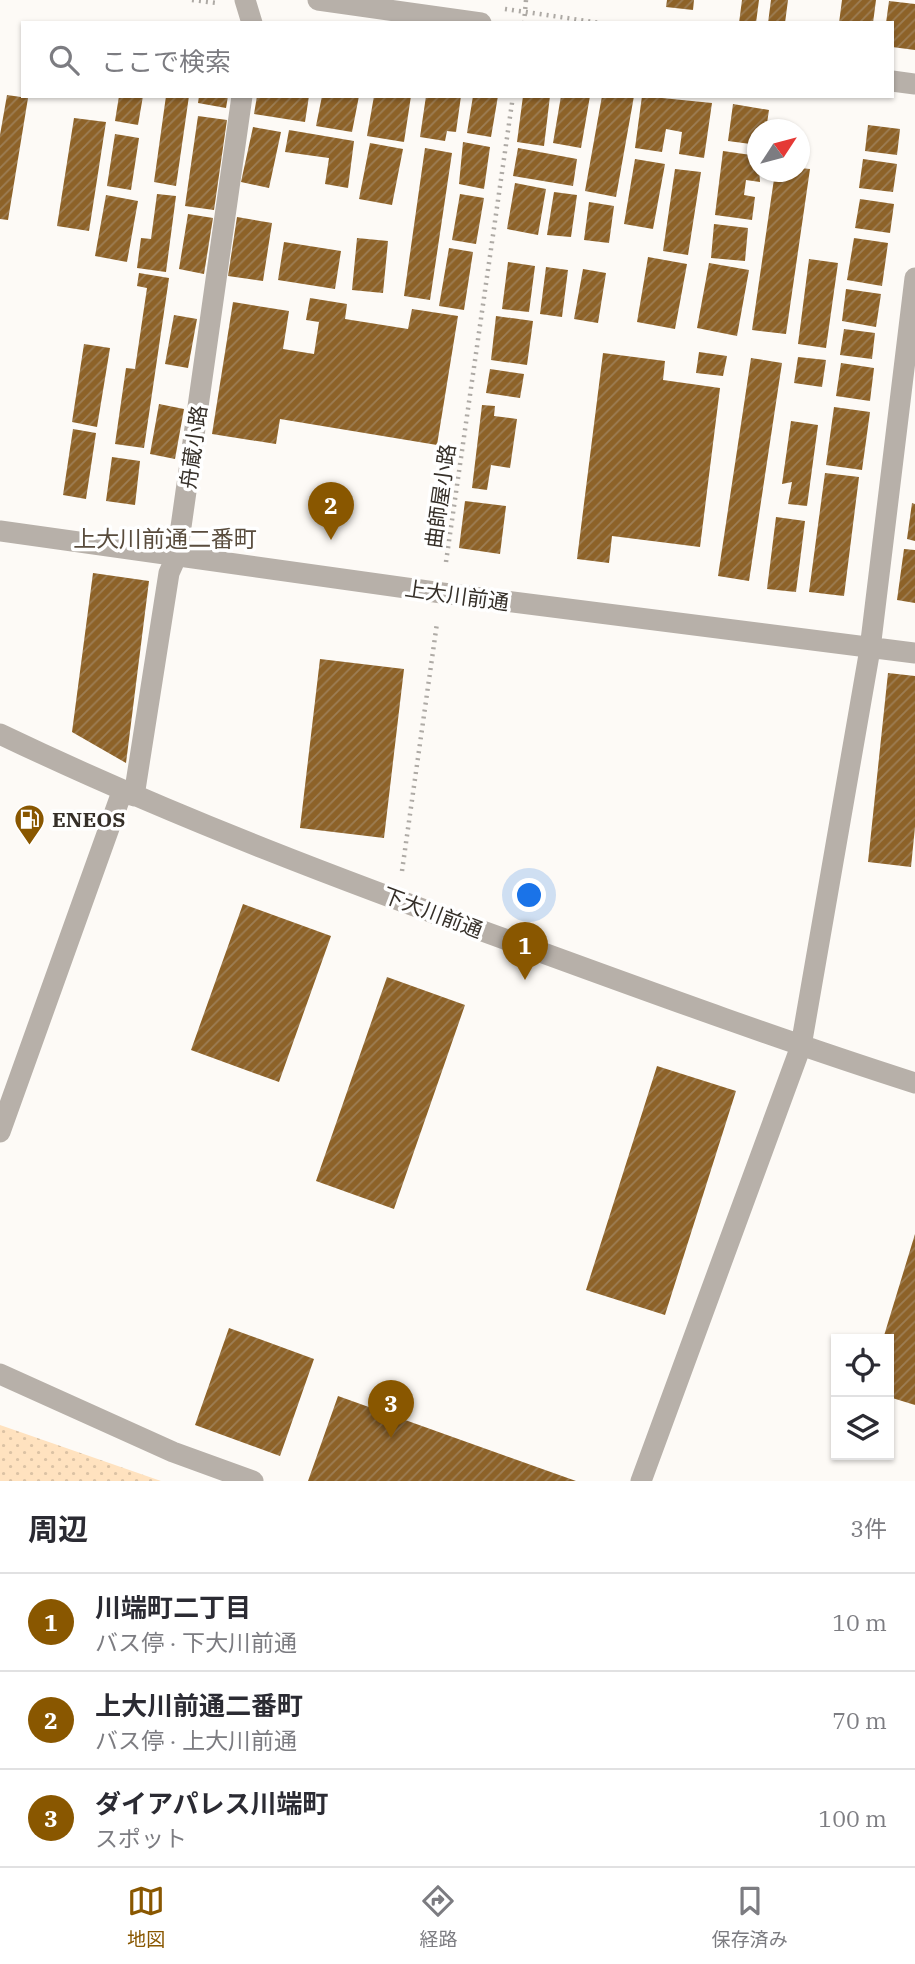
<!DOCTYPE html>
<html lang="ja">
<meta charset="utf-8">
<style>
:root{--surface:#fff;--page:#f2f2f3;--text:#2b2b33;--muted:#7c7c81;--line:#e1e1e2;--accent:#895700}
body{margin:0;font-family:"IBM Plex Serif","Noto Sans JP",serif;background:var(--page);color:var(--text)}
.controls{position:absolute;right:21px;bottom:21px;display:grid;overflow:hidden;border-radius:0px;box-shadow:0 2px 5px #0004}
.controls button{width:63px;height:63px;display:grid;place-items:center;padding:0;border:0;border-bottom:2px solid var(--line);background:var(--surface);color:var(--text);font:35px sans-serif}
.compass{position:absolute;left:747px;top:119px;width:63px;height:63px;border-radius:50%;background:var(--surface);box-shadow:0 2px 5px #0004;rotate:54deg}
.you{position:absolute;left:530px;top:896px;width:24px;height:24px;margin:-18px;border:5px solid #fff;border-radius:50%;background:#1a73e8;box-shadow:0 0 0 10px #1a73e833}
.badge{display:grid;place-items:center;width:46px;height:46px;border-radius:50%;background:var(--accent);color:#fff;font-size:23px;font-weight:700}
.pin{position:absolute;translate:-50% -58px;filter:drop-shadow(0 2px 4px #0008)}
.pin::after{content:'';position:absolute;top:37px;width:24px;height:21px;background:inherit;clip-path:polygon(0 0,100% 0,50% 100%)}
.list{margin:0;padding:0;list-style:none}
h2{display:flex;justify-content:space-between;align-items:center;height:91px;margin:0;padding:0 28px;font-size:30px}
h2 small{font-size:23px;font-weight:400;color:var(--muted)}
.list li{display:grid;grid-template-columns:46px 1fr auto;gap:21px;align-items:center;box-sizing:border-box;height:98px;padding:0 28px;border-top:2px solid var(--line)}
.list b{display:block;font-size:26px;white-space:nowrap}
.list p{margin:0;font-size:23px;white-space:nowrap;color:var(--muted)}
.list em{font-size:23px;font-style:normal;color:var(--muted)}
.icon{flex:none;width:38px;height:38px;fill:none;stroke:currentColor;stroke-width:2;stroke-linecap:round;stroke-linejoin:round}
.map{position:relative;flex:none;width:915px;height:1481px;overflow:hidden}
.search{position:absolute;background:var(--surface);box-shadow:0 2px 5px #0004;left:21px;right:21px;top:21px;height:77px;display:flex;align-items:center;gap:18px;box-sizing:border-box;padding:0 24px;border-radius:0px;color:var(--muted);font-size:26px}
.sheet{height:385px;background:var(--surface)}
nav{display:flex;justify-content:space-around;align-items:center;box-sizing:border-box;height:98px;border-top:2px solid var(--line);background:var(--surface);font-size:19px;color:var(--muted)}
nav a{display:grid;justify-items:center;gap:4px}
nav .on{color:var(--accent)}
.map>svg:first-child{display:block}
</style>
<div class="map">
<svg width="915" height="1481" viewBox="0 0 915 1481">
<defs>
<pattern id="grass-dots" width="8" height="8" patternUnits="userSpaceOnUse" patternTransform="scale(1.75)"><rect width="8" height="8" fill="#ffe2bf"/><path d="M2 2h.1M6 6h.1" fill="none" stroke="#dbc2a4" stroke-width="1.8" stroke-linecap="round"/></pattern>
<pattern id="building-hatch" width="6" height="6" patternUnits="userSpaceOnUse" patternTransform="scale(1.75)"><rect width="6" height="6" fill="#8d6228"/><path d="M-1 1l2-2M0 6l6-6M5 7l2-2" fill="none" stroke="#9d7e55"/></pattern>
</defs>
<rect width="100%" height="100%" fill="#fdfaf6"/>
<path fill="url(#grass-dots)" d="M0 1425 161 1481H0Z"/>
<path fill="url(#building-hatch)" d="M667 0H694L693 10 666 7Z
M742 0H759L756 23H739Z
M771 0H788L785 23H768Z
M842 0H876L873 23H839Z
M889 1 915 4V50L892 47V23H886Z
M7 95 28 98 8 220 0 219V135Z
M119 96H143L138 125 115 121Z
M166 96H189L176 186 154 182Z
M199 96H228L226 108 198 103Z
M257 96H309L305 122 254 114Z
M322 96H359L352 132 316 126Z
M374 96H411L404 142 367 136Z
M426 96H461L456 132 447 131 445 141 420 137Z
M473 96H498L491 137 467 133Z
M523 96H550L544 146 517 142Z
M561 96H590L581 148 553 143Z
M602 96H634L616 197 585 191Z
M642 96 712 103 704 158 679 154 682 132 666 129 662 152 635 148Z
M733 104 769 110 766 130H758V145L728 141Z
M198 116 227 120 214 210 185 206Z
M74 118 106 122 89 231 57 226Z
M868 125 900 129 897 155 865 151Z
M253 127 281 132 269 188 241 182Z
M289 130 354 141 348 188 325 184 329 158 285 152Z
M115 134 139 138 131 190 107 186Z
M463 142 490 147 484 189 459 184Z
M370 143 403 149 392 205 359 199Z
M425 148 452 153 430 300 404 296Z
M518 148 577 159 573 186 513 176Z
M723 151 758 156 760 182 746 180 744 195 755 197 752 220 715 215Z
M635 159 665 164 653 229 624 224Z
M863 159 897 164 893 192 859 188Z
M800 168 810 169 786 334 752 330 775 172H800Z
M675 169 701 172 688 255 663 251Z
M515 183 546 189 538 235 507 229Z
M554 192 577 195 571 237 547 235Z
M157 194 176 196 166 272 137 268 141 238 151 239Z
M460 194 484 198 476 244 452 240Z
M106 195 138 201 127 262 95 256Z
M860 199 894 204 890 233 855 228Z
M589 202 614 206 609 243 584 240Z
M188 214 213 218 204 274 179 269Z
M237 217 272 223 263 281 228 276Z
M714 224 748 228 745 261 711 258Z
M357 238 388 241 383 293 352 290Z
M854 238 888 243 882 286 847 280Z
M284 242 341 251 335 289 278 280Z
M449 248 473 252 464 310 439 306Z
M648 257 687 264 675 329 637 322Z
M809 259 838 263 826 348 798 344Z
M508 262 535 266 529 312 502 309Z
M709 263 749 270 737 336 697 328Z
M546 267 568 270 562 317 540 314Z
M583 269 606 273 598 323 574 319Z
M139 273 169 278 144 448 115 444 126 368 135 369 147 288 137 286Z
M846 289 881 294 876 327 842 321Z
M310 298 347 304 345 319 408 329 412 309 458 316 437 445 280 419 276 444 212 434 233 302 289 311 283 349 314 354 319 322 306 320Z
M174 315 197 319 188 368 165 364Z
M496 316 533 321 527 365 491 360Z
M844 329 875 333 872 359 840 355Z
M84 344 110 348 97 427 72 422Z
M699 352 727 356 723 376 696 373Z
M603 353 665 361 663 380 720 388 700 547 612 536 609 563 577 559Z
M798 357 826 360 822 387 794 383Z
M751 358 782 363 749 581 718 576Z
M841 363 874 368 870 401 836 396Z
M490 369 524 374 520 398 486 393Z
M159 404 184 409 175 459 150 454Z
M482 405 495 406 494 416 517 419 510 468 491 465 487 490 472 488Z
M834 407 870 412 862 470 826 465Z
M791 421 818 425 807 506 788 504 792 482 782 484Z
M73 429 96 433 86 499 63 495Z
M112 457 140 461 135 505 106 501Z
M825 473 859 477 844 596 809 592Z
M465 501 506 506 500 554 459 548Z
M912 503 915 504V541L907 539Z
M776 517 805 521 796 592 767 589Z
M904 549 915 550V603L897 600Z
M93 573 149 581 126 763 72 732Z
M320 659 404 669 384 838 300 828Z
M888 673 915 676V827L911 867 868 862Z
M243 904 331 936 279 1082 191 1050Z
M387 977 465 1005 394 1209 316 1181Z
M657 1066 736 1091 665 1315 586 1290Z
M915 1234V1405L889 1397V1339H883Z
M229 1328 314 1359 280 1456 195 1425Z
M338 1396 576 1481H308Z"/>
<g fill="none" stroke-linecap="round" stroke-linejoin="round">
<path stroke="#aeaaa5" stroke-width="4.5" stroke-dasharray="2 5" stroke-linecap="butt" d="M192 0 216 3
M505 9 601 23
M524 23 526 0
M446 562 513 96
M402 871 437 623"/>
<path stroke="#b7b0a9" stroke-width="21" d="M245 0 252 23
M318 0 481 23
M892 81 915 84
M0 531 442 593 915 653
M0 734C173 817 354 885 535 950 661 996 787 1042 915 1083
M134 796 169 573 177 555 242 96
M0 1132 122 792
M0 1374 173 1452 253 1481
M641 1481 801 1046 870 649 915 278"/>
</g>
<defs>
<symbol id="fuel-pin" viewBox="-11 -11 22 30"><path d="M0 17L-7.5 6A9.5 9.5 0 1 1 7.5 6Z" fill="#895700" stroke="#fff"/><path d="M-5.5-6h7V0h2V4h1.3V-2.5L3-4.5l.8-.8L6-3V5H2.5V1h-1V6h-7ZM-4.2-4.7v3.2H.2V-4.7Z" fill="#fff"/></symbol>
</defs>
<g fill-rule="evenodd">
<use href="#fuel-pin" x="12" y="802" width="35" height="47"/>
</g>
<g text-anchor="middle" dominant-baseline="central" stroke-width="7" stroke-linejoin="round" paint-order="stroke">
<g font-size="21" fill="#363029" stroke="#fff">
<text transform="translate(193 447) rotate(-82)">舟蔵小路</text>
<text transform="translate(440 496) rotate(-82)">曲師屋小路</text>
<text transform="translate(457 595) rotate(8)">上大川前通</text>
<text transform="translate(433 912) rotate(21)">下大川前通</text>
</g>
<g font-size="21" font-weight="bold" fill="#363029" stroke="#fff" text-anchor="start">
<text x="52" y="819">ENEOS</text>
</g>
<g font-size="23" fill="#594c3d" stroke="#fff">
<text x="165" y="538">上大川前通二番町</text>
</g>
</g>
</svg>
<div class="controls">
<button><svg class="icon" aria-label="locate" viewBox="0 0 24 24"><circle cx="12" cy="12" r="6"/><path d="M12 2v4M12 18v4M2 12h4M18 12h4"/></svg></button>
<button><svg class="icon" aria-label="layers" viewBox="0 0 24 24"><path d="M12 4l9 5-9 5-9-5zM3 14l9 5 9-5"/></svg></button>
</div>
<svg class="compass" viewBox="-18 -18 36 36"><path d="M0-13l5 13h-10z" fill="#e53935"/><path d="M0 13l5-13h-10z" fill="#7c7c81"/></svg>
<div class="you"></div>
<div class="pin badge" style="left:525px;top:980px">1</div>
<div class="pin badge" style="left:331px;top:540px">2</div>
<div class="pin badge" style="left:391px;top:1438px">3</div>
<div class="search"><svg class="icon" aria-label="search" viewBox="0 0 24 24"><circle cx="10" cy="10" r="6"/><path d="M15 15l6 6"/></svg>ここで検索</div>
</div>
<section class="sheet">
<h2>周辺<small>3件</small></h2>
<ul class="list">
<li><span class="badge">1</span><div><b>川端町二丁目</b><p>バス停 · 下大川前通</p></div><em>10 m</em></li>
<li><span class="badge">2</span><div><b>上大川前通二番町</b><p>バス停 · 上大川前通</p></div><em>70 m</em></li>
<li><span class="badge">3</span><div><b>ダイアパレス川端町</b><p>スポット</p></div><em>100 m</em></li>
</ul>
</section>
<nav>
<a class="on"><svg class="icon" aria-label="map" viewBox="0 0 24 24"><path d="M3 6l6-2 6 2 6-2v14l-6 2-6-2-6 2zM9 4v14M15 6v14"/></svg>地図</a>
<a><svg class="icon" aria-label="directions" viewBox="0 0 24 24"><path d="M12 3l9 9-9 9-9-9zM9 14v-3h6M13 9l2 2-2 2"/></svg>経路</a>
<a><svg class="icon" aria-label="saved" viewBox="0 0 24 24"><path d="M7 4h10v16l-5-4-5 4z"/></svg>保存済み</a>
</nav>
